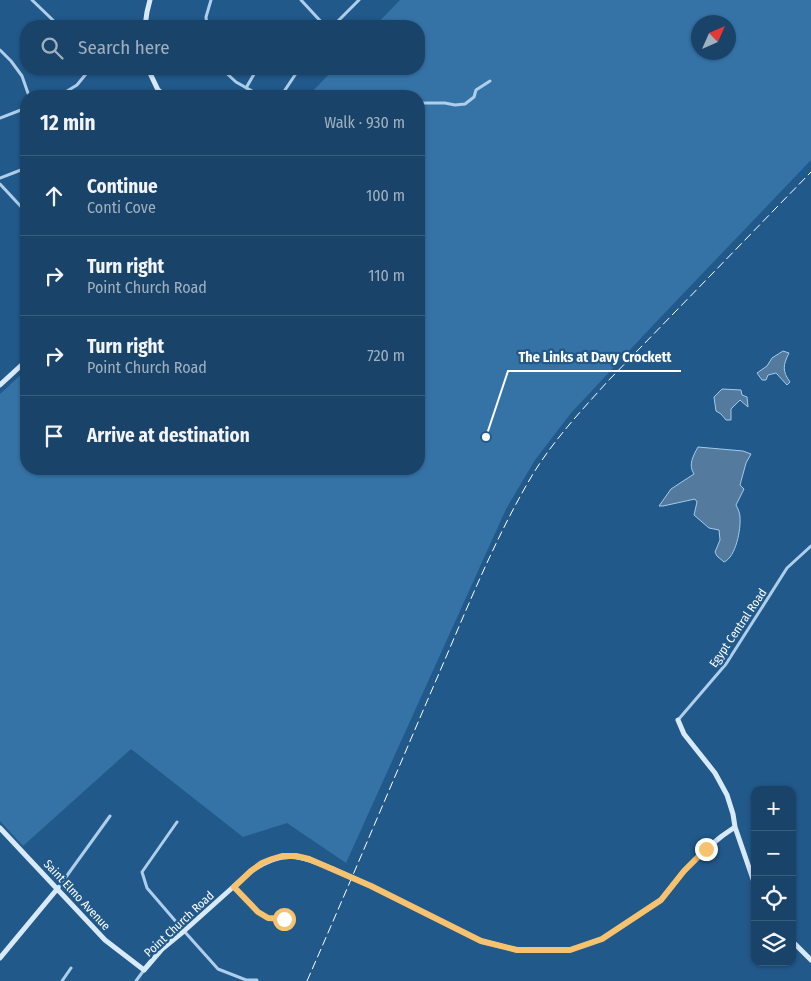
<!DOCTYPE html>
<meta charset="utf-8">
<style>
:root{--surface:#194368;--page:#224a6e;--text:#f1f3f6;--muted:#9fb0c0;--line:#375c7c}
body{margin:0;font-family:"Fira Sans Condensed",sans-serif;background:var(--page);color:var(--text)}
.controls{position:absolute;right:15px;bottom:15px;display:grid;overflow:hidden;border-radius:10px;box-shadow:0 1px 4px #0004}
.controls button{width:45px;height:45px;display:grid;place-items:center;padding:0;border:0;border-bottom:1px solid var(--line);background:var(--surface);color:var(--text);font:25px sans-serif}
.compass{position:absolute;left:691px;top:15px;width:45px;height:45px;border-radius:50%;background:var(--surface);box-shadow:0 1px 4px #0004;rotate:45deg}
.stop{position:absolute;width:15px;height:15px;margin:-11px;border:4px solid #f7c26e;border-radius:50%;background:#fff}
.stop.end{background:#f7c26e;border-color:#fff;box-shadow:0 1px 5px #0008}
.list{margin:0;padding:0;list-style:none}
h2{display:flex;justify-content:space-between;align-items:center;height:65px;margin:0;padding:0 20px;font-size:21px}
h2 small{font-size:16px;font-weight:400;color:var(--muted)}
.list li{display:grid;grid-template-columns:32px 1fr auto;gap:15px;align-items:center;box-sizing:border-box;height:80px;padding:0 20px;border-top:1px solid var(--line)}
.list b{display:block;font-size:19px;white-space:nowrap}
.list p{margin:0;font-size:16px;white-space:nowrap;color:var(--muted)}
.list em{font-size:16px;font-style:normal;color:var(--muted)}
.icon{flex:none;width:28px;height:28px;fill:none;stroke:currentColor;stroke-width:2;stroke-linecap:round;stroke-linejoin:round}
.map{position:relative;flex:none;width:811px;height:981px;overflow:hidden}
.search{position:absolute;background:var(--surface);box-shadow:0 1px 4px #0004;left:20px;top:20px;width:405px;height:55px;display:flex;align-items:center;gap:12px;box-sizing:border-box;padding:0 18px;border-radius:20px;color:var(--muted);font-size:19px}
.panel{position:absolute;background:var(--surface);box-shadow:0 1px 4px #0004;left:20px;top:90px;width:405px;height:385px;border-radius:20px}
.map>svg:first-child{display:block}
</style>
<div class="map">
<svg width="811" height="981" viewBox="0 0 811 981">
<rect width="100%" height="100%" fill="#21598a"/>
<path fill="#3573a7" fill-rule="evenodd" d="M400 0H811V160L657 321 571 413 535 460 506 509 346 863 287 823 243 837 131 749 23 846 0 821V394L26 370V469H419V96H308L334 69H419V26H375ZM698 22H728V52H698Z"/>
<path fill="#547b9d" stroke="#a1cbec" d="M783 351 789 353C783 365 782 371 790 382L787 385 776 373 768 375 766 380H762L757 373 767 366 772 358Z
M722 389 741 390 742 395 747 397 748 407 740 400 731 409V420H726L721 414 716 411 714 397Z
M698 447 743 451 751 454 746 463 740 485 744 489 736 505C738 509 740 513 740 517 741 529 736 557 724 562L717 556 715 552 720 540 719 530 709 528 694 515 697 502 695 499 663 506H659L671 489 694 474C688 465 693 456 698 447Z"/>
<g fill="none" stroke-linecap="round" stroke-linejoin="round">
<path stroke="#adcfeb" stroke-width="3" d="M32 0 59 26
M301 0 325 26
M207 26 206 17 211 0
M269 26H270
M333 26 359 0
M0 50 11 61 22 76 29 96
M222 69 236 82 261 96
M246 88 257 69
M59 96 77 85 90 69
M281 96 299 69
M419 103H445L455 105 465 104 474 97 476 90 490 81
M0 118 26 108
M0 178 26 168
M0 184 26 212
M678 720 726 664 787 568 811 546
M177 822 142 872 147 888 184 931 218 969 246 980H257
M234 887 258 913 268 918 284 919
M58 888 110 816
M62 981 71 968
M136 981 144 970"/>
<path stroke="#d8e9f8" stroke-width="5" d="M145 26 147 12 150 0
M148 69 158 90 165 96
M0 385 26 361
M678 720 684 734 715 773 727 795 733 814 735 827 755 885
M0 828 105 940 144 970 162 949 184 931 251 871C283 849 299 855 333 869
M371 886 481 941 517 950H570L602 939 661 900 684 871 706 849 722 836 735 827
M792 941 811 960
M0 958 58 888"/>
<path stroke="#fff" stroke-width="1" stroke-dasharray="9 4" stroke-linecap="butt" d="M307 981C350 883 392 783 434 685 464 616 492 544 530 479 551 443 580 412 608 381L811 172"/>
<path stroke="#d8e9f8" stroke-width="5" d="M333 869 371 886"/>
</g>
<g fill="none" stroke-linecap="round" stroke-linejoin="round">
<path stroke="#f7c26e" stroke-width="6" d="M284 919 268 918 258 912 234 887 251 871 262 863 272 859 282 856H296L309 859 371 886 481 941 517 950H570L602 939 661 900 684 871 706 849"/>
</g>
<g text-anchor="middle" dominant-baseline="central" stroke-width="4.5" stroke-linejoin="round" paint-order="stroke">
<g font-size="12" fill="#fff" stroke="#21598a">
<text transform="translate(738 628) rotate(-56)">Egypt Central Road</text>
<text transform="translate(77 895) rotate(47)">Saint Elmo Avenue</text>
<text transform="translate(179 924) rotate(-43)">Point Church Road</text>
</g>
</g>
<path fill="none" stroke="#fff" stroke-width="2" d="M486 437L508 371H681"/>
<circle fill="#fff" stroke="#21598a" stroke-width="2" cx="486" cy="437" r="5"/>
<g font-size="14" text-anchor="middle" font-weight="bold" fill="#fff" stroke="#21598a" stroke-width="4.5" stroke-linejoin="round" paint-order="stroke">
<text x="595" y="362">The Links at Davy Crockett</text>
</g>
</svg>
<div class="controls">
<button>+</button>
<button>−</button>
<button><svg class="icon" aria-label="locate" viewBox="0 0 24 24"><circle cx="12" cy="12" r="6"/><path d="M12 2v4M12 18v4M2 12h4M18 12h4"/></svg></button>
<button><svg class="icon" aria-label="layers" viewBox="0 0 24 24"><path d="M12 4l9 5-9 5-9-5zM3 14l9 5 9-5"/></svg></button>
</div>
<svg class="compass" viewBox="-18 -18 36 36"><path d="M0-13l5 13h-10z" fill="#e53935"/><path d="M0 13l5-13h-10z" fill="#9fb0c0"/></svg>
<div class="stop" style="left:284px;top:919px"></div>
<div class="stop end" style="left:706px;top:849px"></div>
<div class="search"><svg class="icon" aria-label="search" viewBox="0 0 24 24"><circle cx="10" cy="10" r="6"/><path d="M15 15l6 6"/></svg>Search here</div>
<section class="panel">
<h2>12 min<small>Walk · 930 m</small></h2>
<ul class="list">
<li><svg class="icon" aria-label="ahead" viewBox="0 0 24 24"><path d="M12 20V5M6 11l6-6 6 6"/></svg><div><b>Continue</b><p>Conti Cove</p></div><em>100 m</em></li>
<li><svg class="icon" aria-label="right" viewBox="0 0 24 24"><path d="M7 20v-9h11M14 6l5 5-5 5"/></svg><div><b>Turn right</b><p>Point Church Road</p></div><em>110 m</em></li>
<li><svg class="icon" aria-label="right" viewBox="0 0 24 24"><path d="M7 20v-9h11M14 6l5 5-5 5"/></svg><div><b>Turn right</b><p>Point Church Road</p></div><em>720 m</em></li>
<li><svg class="icon" aria-label="arrive" viewBox="0 0 24 24"><path d="M6 21V4h12l-3 4 3 4H6"/></svg><div><b>Arrive at destination</b></div></li>
</ul>
</section>
</div>
